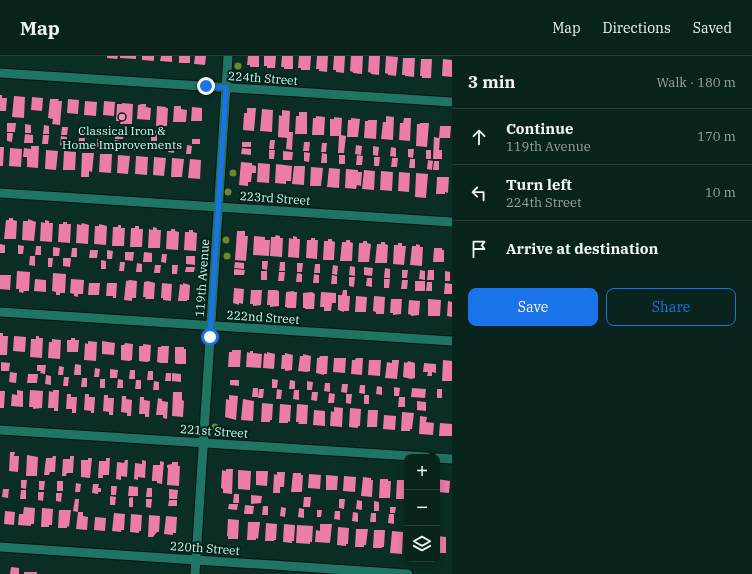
<!DOCTYPE html>
<meta charset="utf-8">
<style>
:root{--surface:#08221c;--page:#162f29;--text:#f1f3f6;--muted:#98a4a3;--line:#293f3b;--accent:#1a73e8}
body{margin:0;font-family:"IBM Plex Serif",serif;background:var(--page);color:var(--text)}
.controls{position:absolute;right:12px;bottom:12px;display:grid;overflow:hidden;border-radius:8px;box-shadow:0 2px 10px #0003}
.controls button{width:36px;height:36px;display:grid;place-items:center;padding:0;border:0;border-bottom:1px solid var(--line);background:var(--surface);color:var(--text);font:20px sans-serif}
.stop{position:absolute;width:12px;height:12px;margin:-9px;border:3px solid #1a73e8;border-radius:50%;background:#fff}
.stop.end{background:#1a73e8;border-color:#fff;box-shadow:0 1px 4px #0008}
.list{margin:0;padding:0;list-style:none}
h2{display:flex;justify-content:space-between;align-items:center;height:52px;margin:0;padding:0 16px;font-size:17px}
h2 small{font-size:13px;font-weight:400;color:var(--muted)}
.list li{display:grid;grid-template-columns:26px 1fr auto;gap:12px;align-items:center;box-sizing:border-box;height:56px;padding:0 16px;border-top:1px solid var(--line)}
.list b{display:block;font-size:15px;white-space:nowrap}
.list p{margin:0;font-size:13px;white-space:nowrap;color:var(--muted)}
.list em{font-size:13px;font-style:normal;color:var(--muted)}
.actions{display:flex;gap:8px;padding:12px 16px}
.actions a{flex:1;padding:9px 0;border:1px solid var(--accent);border-radius:8px;text-align:center;font-size:14px;color:var(--accent)}
.actions .main{background:var(--accent);color:#fff}
.icon{flex:none;width:22px;height:22px;fill:none;stroke:currentColor;stroke-width:2;stroke-linecap:round;stroke-linejoin:round}
.map{position:relative;flex:none;width:452px;height:518px;overflow:hidden}
header{display:flex;align-items:center;gap:24px;box-sizing:border-box;height:56px;padding:0 20px;background:var(--surface);border-bottom:1px solid var(--line)}
header strong{font-size:19px}
nav{display:flex;gap:22px;margin-inline-start:auto;font-size:14px}
main{display:flex}
aside{flex:1;background:var(--surface)}
.map>svg:first-child{display:block}
</style>
<header>
<strong>Map</strong>
<nav><a>Map</a><a>Directions</a><a>Saved</a></nav>
</header>
<main>
<div class="map">
<svg width="452" height="518" viewBox="0 0 452 518">
<rect width="100%" height="100%" fill="#0a2d26"/>
<path fill="#ec7ca8" d="M107 0H118L117 3 107 2Z
M120 0H136V3L120 2Z
M142 0H154V5L142 4Z
M161 0H172V6L160 5Z
M179 0H190V7H179Z
M195 0H206L205 9 194 8Z
M248 0H259V11H250V9H247Z
M264 0H276L275 12H267V10H264Z
M282 0H293V13H284V11H281Z
M299 0H311L310 14H301V12H298Z
M317 0H328L327 16 319 15V13H316Z
M334 0H345L344 17 336 16V14H333Z
M351 0H363L362 18 353 17V16L350 15Z
M369 0H380L379 19 371 18V17L368 16Z
M386 0 398 1 396 20 388 19V18L385 17Z
M403 2H415L414 21 405 20V19H402Z
M421 3H432L431 22H422V20H420Z
M443 3 452 4V21L442 20Z
M0 39H2V42H7L6 55H0Z
M14 40 25 41 24 62 12 61Z
M32 41 43 42 42 55 31 54Z
M50 43H59L58 45H62L60 69 52 68 53 63 48 62Z
M68 43 79 44 78 58 67 57Z
M85 45 97 46 96 60 84 59Z
M104 45 115 46 114 60 103 59Z
M122 47 133 48 132 68H120L121 65H116L117 48H122Z
M142 48H146V51L151 52 150 64 137 63 138 49Z
M157 50 166 51V52H168L167 70H156Z
M174 50H181V53L187 54 186 66H173Z
M192 51 202 52V65H191Z
M247 52H256L254 75 243 74 244 57H247Z
M262 53 273 54 272 76 260 75Z
M282 54 290 55 289 76H293L292 94 286 93 287 82 278 81 279 59 282 60Z
M299 56H307V78H295L296 60H299Z
M316 60 325 61 324 79H312L313 62H316Z
M386 60 394 61 393 84 381 83 383 66H386Z
M334 61 342 62 341 79 346 80 344 97H338L339 80H330V63H334Z
M351 62 360 63 358 81H347L348 64H351Z
M404 62H411L410 85 399 84 400 67H403Z
M368 64H377L376 83 364 82 365 65H368Z
M7 67H16L15 76H7Z
M420 67H429L427 91 416 90 417 68H420Z
M25 68 31 69V77H25Z
M44 69 49 70V78H43Z
M440 70H451L450 82H440L439 94H442V103H433L434 81 439 82Z
M62 71H68L67 79H61Z
M80 71 86 72 85 80H79Z
M98 73 108 74 107 81H97Z
M115 74H124L123 83H115Z
M151 74 157 75V85H151Z
M7 77H13L12 86 7 85Z
M25 78 33 79V87H24Z
M43 79H49L48 88H42Z
M61 80 67 81 66 90 60 89Z
M79 82H85L84 92 78 91Z
M97 83H102V92L97 91Z
M192 83H200V88H192Z
M115 84 120 85V93H114Z
M270 84H275L274 93H269Z
M133 85 138 86V94H132Z
M151 86 156 87V95H150Z
M242 86H251V91H242Z
M304 86H310L309 95H303Z
M169 87 175 88 174 97 168 96Z
M322 87H327L326 96H321Z
M187 89 192 90 191 98H186Z
M356 89 362 90 361 99 355 98Z
M31 90H39L38 112 27 111V101H23L24 92 31 93Z
M373 90 379 91 378 100 373 99Z
M0 91H4L3 110H0Z
M391 91 396 92V101L390 100Z
M10 92 22 93 21 111 9 110Z
M242 92 251 93V99L241 98Z
M408 93H414L413 102 408 101Z
M46 94 58 95 56 114 45 113Z
M269 94H275L274 103H269Z
M426 94H431V103H426Z
M64 95 76 96 75 114H63Z
M283 95 293 96 292 104H283Z
M304 96 310 97 309 106 304 105Z
M82 97H94L92 116 89 115V121H81Z
M322 97 327 98V107H321Z
M100 98H112L111 117 99 116Z
M118 99 130 100 128 118 117 117Z
M339 99H345V108H339Z
M357 99 363 100 362 109H356Z
M136 100 148 101 147 119 135 118Z
M154 101 166 102 164 120 153 119Z
M374 101H380L379 110H374Z
M172 102 184 103 182 121H171Z
M392 102H398L397 111H391Z
M190 103 201 104 200 123 188 122Z
M410 103H415V112H409Z
M428 104 433 105 432 114 427 113Z
M434 105H439V114H433Z
M241 106 252 107V109L256 110V117H252L251 126H248V130L239 129Z
M258 107 270 108 269 127 257 126Z
M276 108 292 110 291 125H286V128L275 127Z
M294 110H305L304 129 292 128Z
M311 111 323 112 321 130H310Z
M329 112 340 113 339 132 327 131Z
M346 113 358 114V116H362L361 130 357 129 356 133 345 132Z
M364 114 375 115 374 134 362 133Z
M381 115 393 116 392 135 380 134Z
M399 116 410 117 409 136 398 135Z
M416 117 428 118 426 142 415 141Z
M437 121H449L448 137 445 136V138H436Z
M9 162H13V164L17 165 16 183H4L6 164H9Z
M28 163 36 166 34 185 22 184 23 165H28Z
M45 164 49 165V167H53L52 186 40 185 41 166 45 167Z
M63 166H67V168H71L70 187 58 186 59 168H63Z
M82 167 89 169 88 188 76 187 77 168 81 169Z
M99 168 107 170 106 189 94 188 95 170H99Z
M118 169H121V172H125L124 190H112L113 171H118Z
M135 170H139V173H143L142 191H130L131 172H135Z
M153 171 157 172V174H161L160 192H148L149 173 153 174Z
M171 173H175V175L179 176 178 194 166 193 167 175H171Z
M189 174H193V176L197 177 196 195 184 194 185 176H189Z
M237 175H245V180H248L246 205 235 204Z
M276 179 280 180V182H283L282 201 270 200 271 181H275Z
M254 180 265 181V184H270L269 200 253 199Z
M293 180 297 181V183H300L299 202 288 201 289 182 293 183Z
M311 182H315V184H318L317 203 306 202 307 184H311Z
M328 183H332V185L335 186 334 204H323L324 185H328Z
M346 184H350V186L353 187 352 205H340L342 186H346Z
M363 185H367V187L371 188 369 206H358L359 187H363Z
M381 186H385V188L388 189 387 207H375L377 188H381Z
M398 187H402V190H406L404 209 393 208 394 189H398Z
M0 188 5 189V197H0Z
M416 188 420 189V191H423L422 210 410 209 412 190H416Z
M18 189 24 190 23 198H18Z
M36 190H41V199H35Z
M53 191 60 192 59 200H53Z
M72 192H77V201H71Z
M434 192H442V194H444V206H433Z
M90 194H98L97 202H89Z
M107 194 113 195 112 203H107Z
M125 196H134L133 205 125 204Z
M144 196 152 197V206H143Z
M162 198H167L166 207 161 206Z
M30 200H35V210L29 209Z
M186 200H195V209L186 208Z
M48 202H53L52 211H48Z
M63 202H71L70 211 63 210Z
M101 204 106 205V213H101Z
M262 205H268L267 214 262 213Z
M120 206H125L124 215H119Z
M235 206 244 207V213L234 212Z
M280 206H285V215H279Z
M137 207 142 208V216H136Z
M297 207H303L302 216H297Z
M315 208H320V217H314Z
M155 209H161L160 217H154Z
M172 209H178L177 218H172Z
M333 209 338 210 337 219 332 218Z
M350 210 355 211V220L349 219Z
M186 211H195L194 216H185Z
M364 211 373 212 372 220 364 219Z
M385 212 390 213V222H384Z
M234 213 245 214 244 219H234Z
M402 214H408L407 222H402Z
M420 214 425 215V224L419 223Z
M428 214H434V224H427Z
M17 215 30 216 29 235H24L23 237 19 236V233H16Z
M261 215H267V224H261Z
M445 215 450 216V225H445Z
M279 216H285L284 225H278Z
M53 217 66 218 65 237H60V239H56V236L52 235Z
M297 217 302 218V226H296Z
M314 218 319 219V227H313Z
M0 219H11L10 234 0 233Z
M332 219 337 220V228H331Z
M349 221H355L354 231 349 230Z
M367 222H372V231L366 230Z
M35 223 46 224V236L34 235Z
M71 223 84 224 83 238H78V241L74 240V238L70 237Z
M384 223H390L389 232H384Z
M130 224 137 225 136 242H132V245L124 244 126 225Z
M402 224H408L407 233H401Z
M148 225 155 227 154 243H145L146 241H143L144 226Z
M415 225H425V235H415Z
M427 226H432V235H426Z
M89 227H100L99 239H88Z
M107 227H117L116 242H113V240H106Z
M162 227 172 228 171 245 163 244V242H161Z
M183 227 190 229 189 244H187V245H178L180 228 183 229Z
M445 227 452 228V238H444Z
M234 232 244 233 243 248 239 247V249L233 247Z
M251 234H262L261 249 253 250V248H250Z
M268 234H276L279 235V250L270 251V249H267Z
M343 234H347V240H350L349 255H344V256L338 254V239H342Z
M294 235V236H297L296 252H287V251H285L286 236Z
M312 236 315 238 314 253H305V252H303V237Z
M321 236 336 237V247H332L331 255H324V251H320Z
M356 240 367 241 366 256H355Z
M374 240 385 241 384 258H376V256L373 255Z
M391 243H402L401 258 393 259V257H390Z
M428 243 441 244 440 260H428Z
M409 244 420 245 419 259 411 260V259L408 258Z
M448 245 452 246V261L447 260Z
M0 277H3V280H8L7 299H0Z
M14 280 26 281 25 296 13 295Z
M36 280H39V282H43L42 302 30 301 31 283H36Z
M71 282H75V284H79L78 296H67V284H71Z
M52 283 61 284 60 303 48 302 49 286H52Z
M88 285 97 286 96 305 84 304 85 287 88 288Z
M102 285 115 287 114 299 102 298Z
M125 287 133 288 132 304 129 305 121 304V289H124Z
M143 288 151 289 150 305 147 306 139 305V290H143Z
M161 290H169L168 307H161L157 306 158 291H161Z
M175 291H184V293H186V308H177L175 307Z
M232 294H241L240 311H228L229 296H232Z
M250 295H253V297L262 298 261 312 246 311 247 296 250 297Z
M267 296 275 298 274 313 263 312 264 297 267 298Z
M285 297 293 299 292 314 285 315V313H281L282 299H285Z
M303 298 311 300 310 315 307 316 298 315 300 300H303Z
M320 300H328L327 318H324V319L316 317 317 302H319Z
M334 302H346L345 317 333 316Z
M356 302H363L362 319 351 318 352 304H355Z
M369 304H381L380 320 368 319Z
M392 304H399L397 323 385 322 387 306 392 307Z
M443 304 452 305V325H442Z
M408 305 415 307V322L411 323 403 321 404 306 407 307Z
M1 306 10 307 9 315H1Z
M424 307 436 308V317L432 316V320H427L428 316H423Z
M75 308 81 309V319H74Z
M37 309H46L45 318 40 317 41 315H37Z
M59 310 64 311 63 319H58Z
M95 312 100 313 99 321H94Z
M110 313 118 314 117 322H110Z
M130 314H135V323H129Z
M148 315H153V324H147Z
M10 316 17 317 16 327 9 326Z
M166 317H171V325H165Z
M172 317 181 318V326L172 325Z
M28 318H38L37 327H27Z
M46 319 51 320V329L45 328Z
M64 321H69L68 330H63Z
M82 322H87V331H81Z
M100 323H105V332H100Z
M118 323 123 324V332H117Z
M272 323 278 324 277 332H272Z
M136 324H141V333H135Z
M230 324H239V330L230 329Z
M290 324 295 325V333H289Z
M154 325 159 326V334H153Z
M307 325 313 326 312 334H307Z
M325 327H330V336L324 335Z
M342 328H348L347 337 341 336Z
M360 329H365V338L359 337Z
M377 330 382 331V339L376 338Z
M394 331 400 332 399 340H394Z
M253 332H258V341H252Z
M412 332 426 333 425 342 411 341Z
M259 333H264L263 342H258Z
M277 333 282 334 281 343H276Z
M437 333H442V342H437Z
M17 334 23 335V351L11 350 12 338 17 339Z
M30 334 43 335 42 352 33 353V351H29Z
M53 334H59L58 355H54V352H48L49 335 53 336Z
M294 334H299V344L293 343Z
M0 335H5L4 352H0Z
M173 336H182V344L184 345 183 361 172 360Z
M312 336H318L317 345 311 344Z
M329 337 335 338 334 347H328Z
M67 338H71V341H77L76 357H72V353H66Z
M85 338H89V341H95L94 357H91V355L84 354Z
M346 338H352L351 348 346 347Z
M104 339H108V342H114L113 359H109V356L103 355Z
M229 339 238 340 236 364 225 361 226 343 229 344Z
M364 339H369V348H364Z
M122 340H126V343L132 344 131 360H127V357L121 356Z
M140 341H144V344L150 345 149 361H145V358H139Z
M399 341H405V351H398Z
M158 342 162 343V345L168 346 167 363 163 362V359H156Z
M243 343 254 345 253 365 241 364Z
M417 345 426 346V355L417 354Z
M262 347 273 348 272 364H270V366H261Z
M280 348 291 349 290 366 288 365V367H279Z
M297 348 308 349 307 368H298L299 366H296Z
M334 351 343 352 342 371 330 370 331 355 334 356Z
M350 352 361 353 360 370H358V372L349 371Z
M314 354 325 355V370L313 369Z
M368 354H378L377 371H367Z
M402 356 414 357 412 373H410V375H401Z
M384 359 396 360 395 374 383 373Z
M420 360 427 361 426 366 434 367 433 379 419 378Z
M440 367 452 368V380H439Z
M10 396H15L14 400H19L18 416 9 415Z
M27 399 38 401 37 420H26Z
M53 400H56L55 416H50L49 419H44L46 402H52Z
M70 400H74L73 417H67L66 420H62L63 403H70Z
M88 402H92L90 422 81 421V404H88Z
M106 402H110L109 419H103V422H98L99 405H106Z
M125 404H128L127 421 121 420V424L116 423 117 406 124 407Z
M142 404 146 405 145 422 138 421V424L134 423 135 407 142 408Z
M160 405 164 406 162 428 157 427V425H152V422L153 409H160Z
M172 406H178V410H180L179 430 167 429 168 412H167V409L172 408Z
M226 413H233L232 438 223 437V433L221 432 222 414 226 415Z
M238 414 251 415 250 434 238 433Z
M256 415H268L267 430 256 429Z
M277 416H285L284 431H280V437H273L274 418 277 419Z
M293 417H301V419H303L302 436H291Z
M309 418 321 419 320 433 308 432Z
M326 419 338 420 337 434H326Z
M344 420 356 421 355 436 343 435Z
M363 421 371 422V424H373L372 441 361 440Z
M380 423H388V425H391L390 442H379Z
M437 423 450 425 449 437 437 436Z
M21 424H27L26 433 21 432Z
M397 424H406L407 426V443H396Z
M39 425H45L44 434H39Z
M57 425H63V435H57Z
M76 427 81 428 80 436H75Z
M93 428H99L98 432H101V436H98V438L92 437Z
M111 430H117L116 439H111Z
M129 430 138 431V440H128Z
M147 432H152V441H146Z
M3 433H9L8 442 2 441Z
M169 433 178 434 177 443H169Z
M21 434H26V443H20Z
M38 436H44L43 445 38 444Z
M56 437H62L61 446 56 445Z
M234 438H239V447H233Z
M251 439 262 440 261 447 251 448Z
M110 440 116 441 115 449H110Z
M133 441V451H129V442Z
M304 441H311L310 451H303Z
M75 443H79L78 456 73 455Z
M146 443H152L151 452 146 451Z
M339 443H345L344 453 339 452Z
M169 444H177V450H168Z
M357 444 362 445V454L356 453Z
M374 445 379 446V455H374Z
M229 448H238L237 454 228 453Z
M245 449 254 450 253 458H244Z
M263 450H268V459H262Z
M24 451 35 452 34 468H31V470L18 469 19 458H23Z
M281 451 286 452 285 461 280 460Z
M390 451H396L395 457H390Z
M42 452 53 453 52 469H49V471H41Z
M299 452 304 453V462L298 461Z
M59 454H71L69 471 67 470V472H58Z
M317 454H322L321 461H317Z
M5 455 15 456 14 469 4 468Z
M335 455H340V464L334 463Z
M78 456H83V460L88 461 87 474 76 473Z
M353 456 358 457V466L352 465Z
M114 457 125 458 124 474H121V476L112 475Z
M371 457H376V466H370Z
M131 458 142 459 141 475H139V477L130 476Z
M389 458H394V468L388 467Z
M149 459 160 460 159 476H157L153 481H148Z
M166 460 177 461 176 477H173V479L164 478Z
M95 461 106 462 105 475 94 474Z
M228 463 239 464 238 483H228V480H227Z
M248 466H260L258 483 256 482V484H247Z
M266 467 277 468 276 484H274V485H265Z
M284 468 295 469 294 485H292V487L283 486Z
M320 468H332L330 487 315 486 316 474 320 475Z
M297 469 313 470 312 486H310V488L296 487Z
M338 471 349 472 348 488H346V490L337 489Z
M356 473H368L366 489H364V491H355Z
M374 474H385L384 491H382V492H373Z
M392 475 403 476 402 498 390 497Z
M437 480 446 481V497H437Z
M11 511 19 512V518H10Z
M24 516H37V518H24Z"/>
<g fill="none" stroke-linecap="round" stroke-linejoin="round">
<defs>
<path id="minor" d="M0 17 452 46
M0 137 452 166
M0 256 452 285
M0 374 427 401
M437 402 452 403
M0 491 408 518
M195 518 228 0"/>
</defs>
<use href="#minor" stroke="#05120f" stroke-width="11"/>
<use href="#minor" stroke="#1e7564" stroke-width="9"/>
</g>
<g fill="#6d8729">
<circle cx="238" cy="10" r="3.5"/>
<circle cx="233" cy="117" r="3.5"/>
<circle cx="228" cy="136" r="3.5"/>
<circle cx="226" cy="184" r="3.5"/>
<circle cx="227" cy="200" r="3.5"/>
<circle cx="215" cy="371" r="3.5"/>
</g>
<g fill="none" stroke-linecap="round" stroke-linejoin="round">
<path stroke="#1a73e8" stroke-width="5" d="M206 30 226 32 210 281"/>
</g>
<circle fill="#ff8eba" stroke="#01231c" stroke-width="1.5" cx="122" cy="61" r="4"/>
<g text-anchor="middle" dominant-baseline="central" stroke-width="4" stroke-linejoin="round" paint-order="stroke">
<g font-size="12" fill="#cdfef0" stroke="#01231c">
<text transform="translate(263 22) rotate(4)">224th Street</text>
<text transform="translate(275 142) rotate(4)">223rd Street</text>
<text transform="translate(202 222) rotate(-86)">119th Avenue</text>
<text transform="translate(263 261) rotate(4)">222nd Street</text>
<text transform="translate(214 375) rotate(4)">221st Street</text>
<text transform="translate(205 492) rotate(4)">220th Street</text>
</g>
<g font-size="12" fill="#cdfef0" stroke="#01231c">
<text x="122" y="74">Classical Iron &amp;<tspan x="122" dy="14">Home Improvements</tspan></text>
</g>
</g>
</svg>
<div class="controls">
<button>+</button>
<button>−</button>
<button><svg class="icon" aria-label="layers" viewBox="0 0 24 24"><path d="M12 4l9 5-9 5-9-5zM3 14l9 5 9-5"/></svg></button>
</div>
<div class="stop" style="left:210px;top:281px"></div>
<div class="stop end" style="left:206px;top:30px"></div>
</div>
<aside>
<h2>3 min<small>Walk · 180 m</small></h2>
<ul class="list">
<li><svg class="icon" aria-label="ahead" viewBox="0 0 24 24"><path d="M12 20V5M6 11l6-6 6 6"/></svg><div><b>Continue</b><p>119th Avenue</p></div><em>170 m</em></li>
<li><svg class="icon" aria-label="left" viewBox="0 0 24 24"><path d="M17 20v-9H6M10 6l-5 5 5 5"/></svg><div><b>Turn left</b><p>224th Street</p></div><em>10 m</em></li>
<li><svg class="icon" aria-label="arrive" viewBox="0 0 24 24"><path d="M6 21V4h12l-3 4 3 4H6"/></svg><div><b>Arrive at destination</b></div></li>
</ul>
<div class="actions"><a class="main">Save</a><a>Share</a></div>
</aside>
</main>
